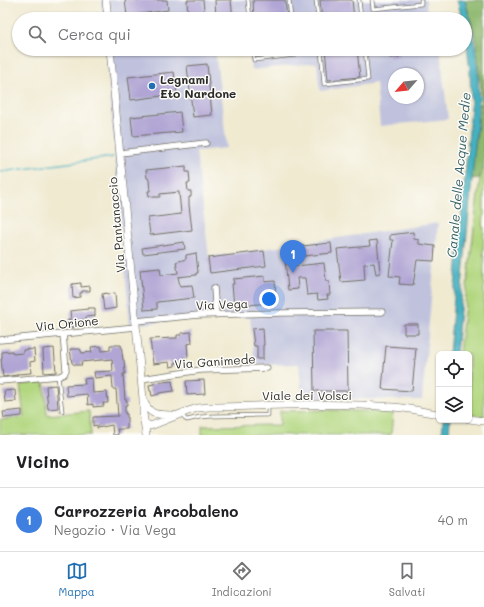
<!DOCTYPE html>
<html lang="it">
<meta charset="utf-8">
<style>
:root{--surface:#fff;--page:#f2f2f2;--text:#202124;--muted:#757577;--line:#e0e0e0;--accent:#1f6fb2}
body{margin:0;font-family:Mali,sans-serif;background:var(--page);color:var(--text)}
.controls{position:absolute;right:12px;bottom:12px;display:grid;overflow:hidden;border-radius:6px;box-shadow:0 1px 3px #0004}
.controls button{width:36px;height:36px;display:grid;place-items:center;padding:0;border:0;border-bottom:1px solid var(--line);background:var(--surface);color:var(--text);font:20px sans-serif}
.compass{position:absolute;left:388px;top:68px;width:36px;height:36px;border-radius:50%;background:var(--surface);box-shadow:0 1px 3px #0004;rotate:242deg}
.you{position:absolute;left:269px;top:299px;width:14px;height:14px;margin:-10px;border:3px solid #fff;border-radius:50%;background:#1a73e8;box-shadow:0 0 0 6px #1a73e833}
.badge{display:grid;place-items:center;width:26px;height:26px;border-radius:50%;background:var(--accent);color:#fff;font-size:13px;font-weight:700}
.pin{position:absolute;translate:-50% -33px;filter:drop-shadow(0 1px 2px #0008)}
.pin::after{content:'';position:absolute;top:21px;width:14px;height:12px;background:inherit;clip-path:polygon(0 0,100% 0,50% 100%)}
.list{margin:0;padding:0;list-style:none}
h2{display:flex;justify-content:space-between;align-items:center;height:52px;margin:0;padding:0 16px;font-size:17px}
h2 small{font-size:13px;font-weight:400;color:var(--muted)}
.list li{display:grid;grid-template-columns:26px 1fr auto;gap:12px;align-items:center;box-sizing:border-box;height:64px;padding:0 16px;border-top:1px solid var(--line)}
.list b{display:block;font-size:15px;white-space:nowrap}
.list p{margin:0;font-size:13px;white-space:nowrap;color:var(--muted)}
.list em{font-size:13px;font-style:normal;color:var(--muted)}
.icon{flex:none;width:22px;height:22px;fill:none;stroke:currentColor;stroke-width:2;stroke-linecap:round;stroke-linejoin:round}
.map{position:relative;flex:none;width:484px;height:435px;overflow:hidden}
.search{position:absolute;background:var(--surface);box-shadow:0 1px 3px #0004;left:12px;right:12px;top:12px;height:44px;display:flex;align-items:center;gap:10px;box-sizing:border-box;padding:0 14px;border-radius:22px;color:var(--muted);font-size:15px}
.sheet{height:116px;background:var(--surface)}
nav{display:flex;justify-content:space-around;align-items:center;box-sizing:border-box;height:56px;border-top:1px solid var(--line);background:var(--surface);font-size:11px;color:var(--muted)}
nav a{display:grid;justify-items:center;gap:2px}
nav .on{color:var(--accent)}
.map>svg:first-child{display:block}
</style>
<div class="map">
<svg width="484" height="435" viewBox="0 0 484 435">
<rect width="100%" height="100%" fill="#fdfcf7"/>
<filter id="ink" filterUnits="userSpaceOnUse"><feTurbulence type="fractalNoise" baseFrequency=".025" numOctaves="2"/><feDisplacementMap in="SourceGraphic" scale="8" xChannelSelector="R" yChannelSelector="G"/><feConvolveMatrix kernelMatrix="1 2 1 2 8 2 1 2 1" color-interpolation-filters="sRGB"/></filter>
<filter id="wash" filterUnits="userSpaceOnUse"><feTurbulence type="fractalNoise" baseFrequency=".012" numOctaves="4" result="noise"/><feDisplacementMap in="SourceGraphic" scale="16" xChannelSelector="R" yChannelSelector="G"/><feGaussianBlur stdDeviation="0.9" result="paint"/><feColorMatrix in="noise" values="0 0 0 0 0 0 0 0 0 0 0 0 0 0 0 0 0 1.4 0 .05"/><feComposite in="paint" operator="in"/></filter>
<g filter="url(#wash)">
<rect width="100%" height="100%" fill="#f0ead1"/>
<path fill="#c0c2dd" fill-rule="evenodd" d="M101 0H426L427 14H436L437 19H103Z
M106 49H215L227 148 196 151 209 257 438 223 422 400 302 398 299 364 255 365 250 317 199 318 130 325Z
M249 49H440L448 119 380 126 376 83 320 91 317 63 251 70ZM394 74H418V98H394Z"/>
<path fill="#b2d780" stroke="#6e8156" d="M484 168V214L483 228H484L483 256H484V417L471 414 470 412 469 411V354H459L480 178 482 170Z
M44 382 47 415 89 411 91 435H0V420L24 417 20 385Z
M327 410 393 412 391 435H202V426L280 425V411Z"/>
<path fill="#8db86e" stroke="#5c724c" d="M465 0H484V168L482 170 480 178 471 179 480 110 481 89 476 39Z"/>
<path fill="#44b1c1" stroke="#386e76" d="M457 0H465C470 20 475 40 477 61 479 78 479 95 478 113L456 354H449L471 108 470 71 465 30V19H462Z
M443 420H450L449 435H442Z"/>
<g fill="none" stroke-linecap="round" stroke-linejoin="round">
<path stroke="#44b1c1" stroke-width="1.5" d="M478 97H484
M0 172 113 157"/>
</g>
<g id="blocks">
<path fill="#b0a5d4" d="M125 0H167L168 10 127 16Z
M187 0H203L205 19H188Z
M215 0H231L233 19H216Z
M253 0H285L287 19H254Z
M320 0H352L354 19H322Z
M325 49H357L360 77 328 80Z
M389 49H398L399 57 390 58Z
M207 64 212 115 193 117 187 66Z
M174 72 177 94 131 100 128 77Z
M180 112 182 132 133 136 131 117Z
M186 166V172H189L190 183H187L188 191H191V197H189V205L192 230 150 235 148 218 181 214 179 192 160 194V197H152V196H149L148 191H150L149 180 148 178H147L146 170Z
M413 232 414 239 419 240V244L435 246 434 261 417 260 413 285 399 284 400 277 389 276 393 240H390V235Z
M377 240 380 273 376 274 374 263 364 264 365 280 341 282 337 249 370 246 369 241Z
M184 242 185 249 143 254 142 248Z
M331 243 332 253 304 256 302 246Z
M264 251 266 266 210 273 208 258Z
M196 253 198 273H196V275L178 277 180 286 192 285 194 298 157 302V309L144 310 140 270 160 268 161 275 178 273 176 262 186 259V255Z
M295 258 296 266 324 263 326 281H329L330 295H327L328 299 318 300 317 294 307 295 305 278H297L298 289 288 290 285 259Z
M265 276V282L275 281 276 300H271L272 303 234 306 232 284H234L233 279Z
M81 283V287L90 286V291H82V293H80V297L73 298 72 284Z
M107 293V294L115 293 116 308 104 310 102 294Z
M88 308H95V316L86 317V320H81L82 324 77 325 78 327 71 328V325H68V320L71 319 70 311 88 309Z
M404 324H418V334H404Z
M263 328 264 345H263V359H257V346H254L252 329Z
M313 331H347L348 391H314Z
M191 332 192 343 187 344 188 357 184 358 185 361 175 363V366L170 367 169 362 153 364 150 339 177 338V335H181V333Z
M110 345H121L123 360H124L125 374H123L125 400H127V405H125V414H127V429H117L118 435H113L112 425 97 428V425L93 426V417L118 416 116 389H113L112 376 95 378 94 372 113 371 112 359 81 362 82 365H75L72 363 70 349H80L82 353 92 352 91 347 101 346 102 351 110 350Z
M386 346 416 348 412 391 382 389Z
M54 348 56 372 44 373 43 349Z
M34 349 35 361 30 362 31 373 17 374V375L3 377 1 359H2V352L12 351 13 354 23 353V350Z
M92 378 93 393 107 392 108 403H103L104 406 93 407V404L88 405 87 394 67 396 66 385 85 384 84 379Z
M204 380 205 394 187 395 186 381Z
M172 381 174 391 159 393V394L152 396 151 391H150L149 385 154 384V383Z
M56 385 58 408 48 409 46 386Z
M15 390 16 401 5 402 4 391Z
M22 410V416L4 418 3 412Z"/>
</g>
</g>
<g filter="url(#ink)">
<use href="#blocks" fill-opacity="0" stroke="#706e65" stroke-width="1"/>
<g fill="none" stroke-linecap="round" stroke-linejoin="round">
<defs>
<path id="service" d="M248 0 250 19
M289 0 291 19
M316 0 318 19
M359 0 361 19
M372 0 373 9 421 4V0
M253 49 254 60 295 55 294 49
M321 49 324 84 368 79 365 49
M58 376 62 411
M182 415 185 419 187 420 200 417 213 416 268 415V406"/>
<path id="minor" d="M120 153 206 143
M214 288 216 315
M136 321 199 315 281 313 382 312
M0 340 136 327
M141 379 201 370 267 368
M0 381 60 376 64 374 66 370 63 334"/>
<path id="tertiary" d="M106 0 108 19
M110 49 143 399V413L146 435
M143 400C151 417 156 414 173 415
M469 419 484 421
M144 422 149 426 153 425 188 411 198 408 209 407C270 406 332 402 393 407 409 408 424 412 439 414"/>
</defs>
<use href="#service" stroke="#706e65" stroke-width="4.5"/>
<use href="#minor" stroke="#706e65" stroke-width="7"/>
<use href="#tertiary" stroke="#706e65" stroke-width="8"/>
<use href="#service" stroke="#fff" stroke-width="3"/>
<use href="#minor" stroke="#fff" stroke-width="5.5"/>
<use href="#tertiary" stroke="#fff" stroke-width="7"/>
</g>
</g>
<circle fill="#1f6fb2" stroke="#fdfcf7" stroke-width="1.5" cx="152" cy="86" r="4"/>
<g text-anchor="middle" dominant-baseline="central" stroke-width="3" stroke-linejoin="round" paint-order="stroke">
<g font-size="12" font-weight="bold" fill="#2b2b2b" stroke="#fdfcf7" text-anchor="start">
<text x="160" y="79">Legnami<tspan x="160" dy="14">Eto Nardone</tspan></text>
</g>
<g font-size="12" fill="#2b2b2b" stroke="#fdfcf7">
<text transform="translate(116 225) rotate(-95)">Via Pantanaccio</text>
<text transform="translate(222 304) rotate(-2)">Via Vega</text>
<text transform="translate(67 323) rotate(-6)">Via Orione</text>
<text transform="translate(215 361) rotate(-4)">Via Ganimede</text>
<text x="307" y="395">Viale dei Volsci</text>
</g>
<g font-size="13" font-style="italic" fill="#356167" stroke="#fdfcf7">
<text transform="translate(458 175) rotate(-85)">Canale delle Acque Medie</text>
</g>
</g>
</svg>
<div class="controls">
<button><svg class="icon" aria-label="locate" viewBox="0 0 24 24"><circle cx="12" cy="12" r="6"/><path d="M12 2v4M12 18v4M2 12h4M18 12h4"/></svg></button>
<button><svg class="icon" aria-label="layers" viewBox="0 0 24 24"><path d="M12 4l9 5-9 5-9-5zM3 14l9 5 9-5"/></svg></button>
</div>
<svg class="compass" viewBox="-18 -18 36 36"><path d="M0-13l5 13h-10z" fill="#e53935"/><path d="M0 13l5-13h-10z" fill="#757577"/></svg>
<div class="you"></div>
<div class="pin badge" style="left:293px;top:273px;background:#3f7fe0">1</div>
<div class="search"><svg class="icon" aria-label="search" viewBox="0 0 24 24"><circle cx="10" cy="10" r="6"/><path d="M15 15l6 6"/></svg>Cerca qui</div>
</div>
<section class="sheet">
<h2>Vicino<small></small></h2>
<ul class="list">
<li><span class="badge" style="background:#3f7fe0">1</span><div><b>Carrozzeria Arcobaleno</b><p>Negozio · Via Vega</p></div><em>40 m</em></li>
</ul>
</section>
<nav>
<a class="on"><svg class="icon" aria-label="map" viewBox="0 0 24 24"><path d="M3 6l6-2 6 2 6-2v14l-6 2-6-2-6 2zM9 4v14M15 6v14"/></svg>Mappa</a>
<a><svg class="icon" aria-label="directions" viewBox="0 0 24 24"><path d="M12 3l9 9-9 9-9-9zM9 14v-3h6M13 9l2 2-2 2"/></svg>Indicazioni</a>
<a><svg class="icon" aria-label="saved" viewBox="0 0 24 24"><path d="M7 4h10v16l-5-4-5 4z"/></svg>Salvati</a>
</nav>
